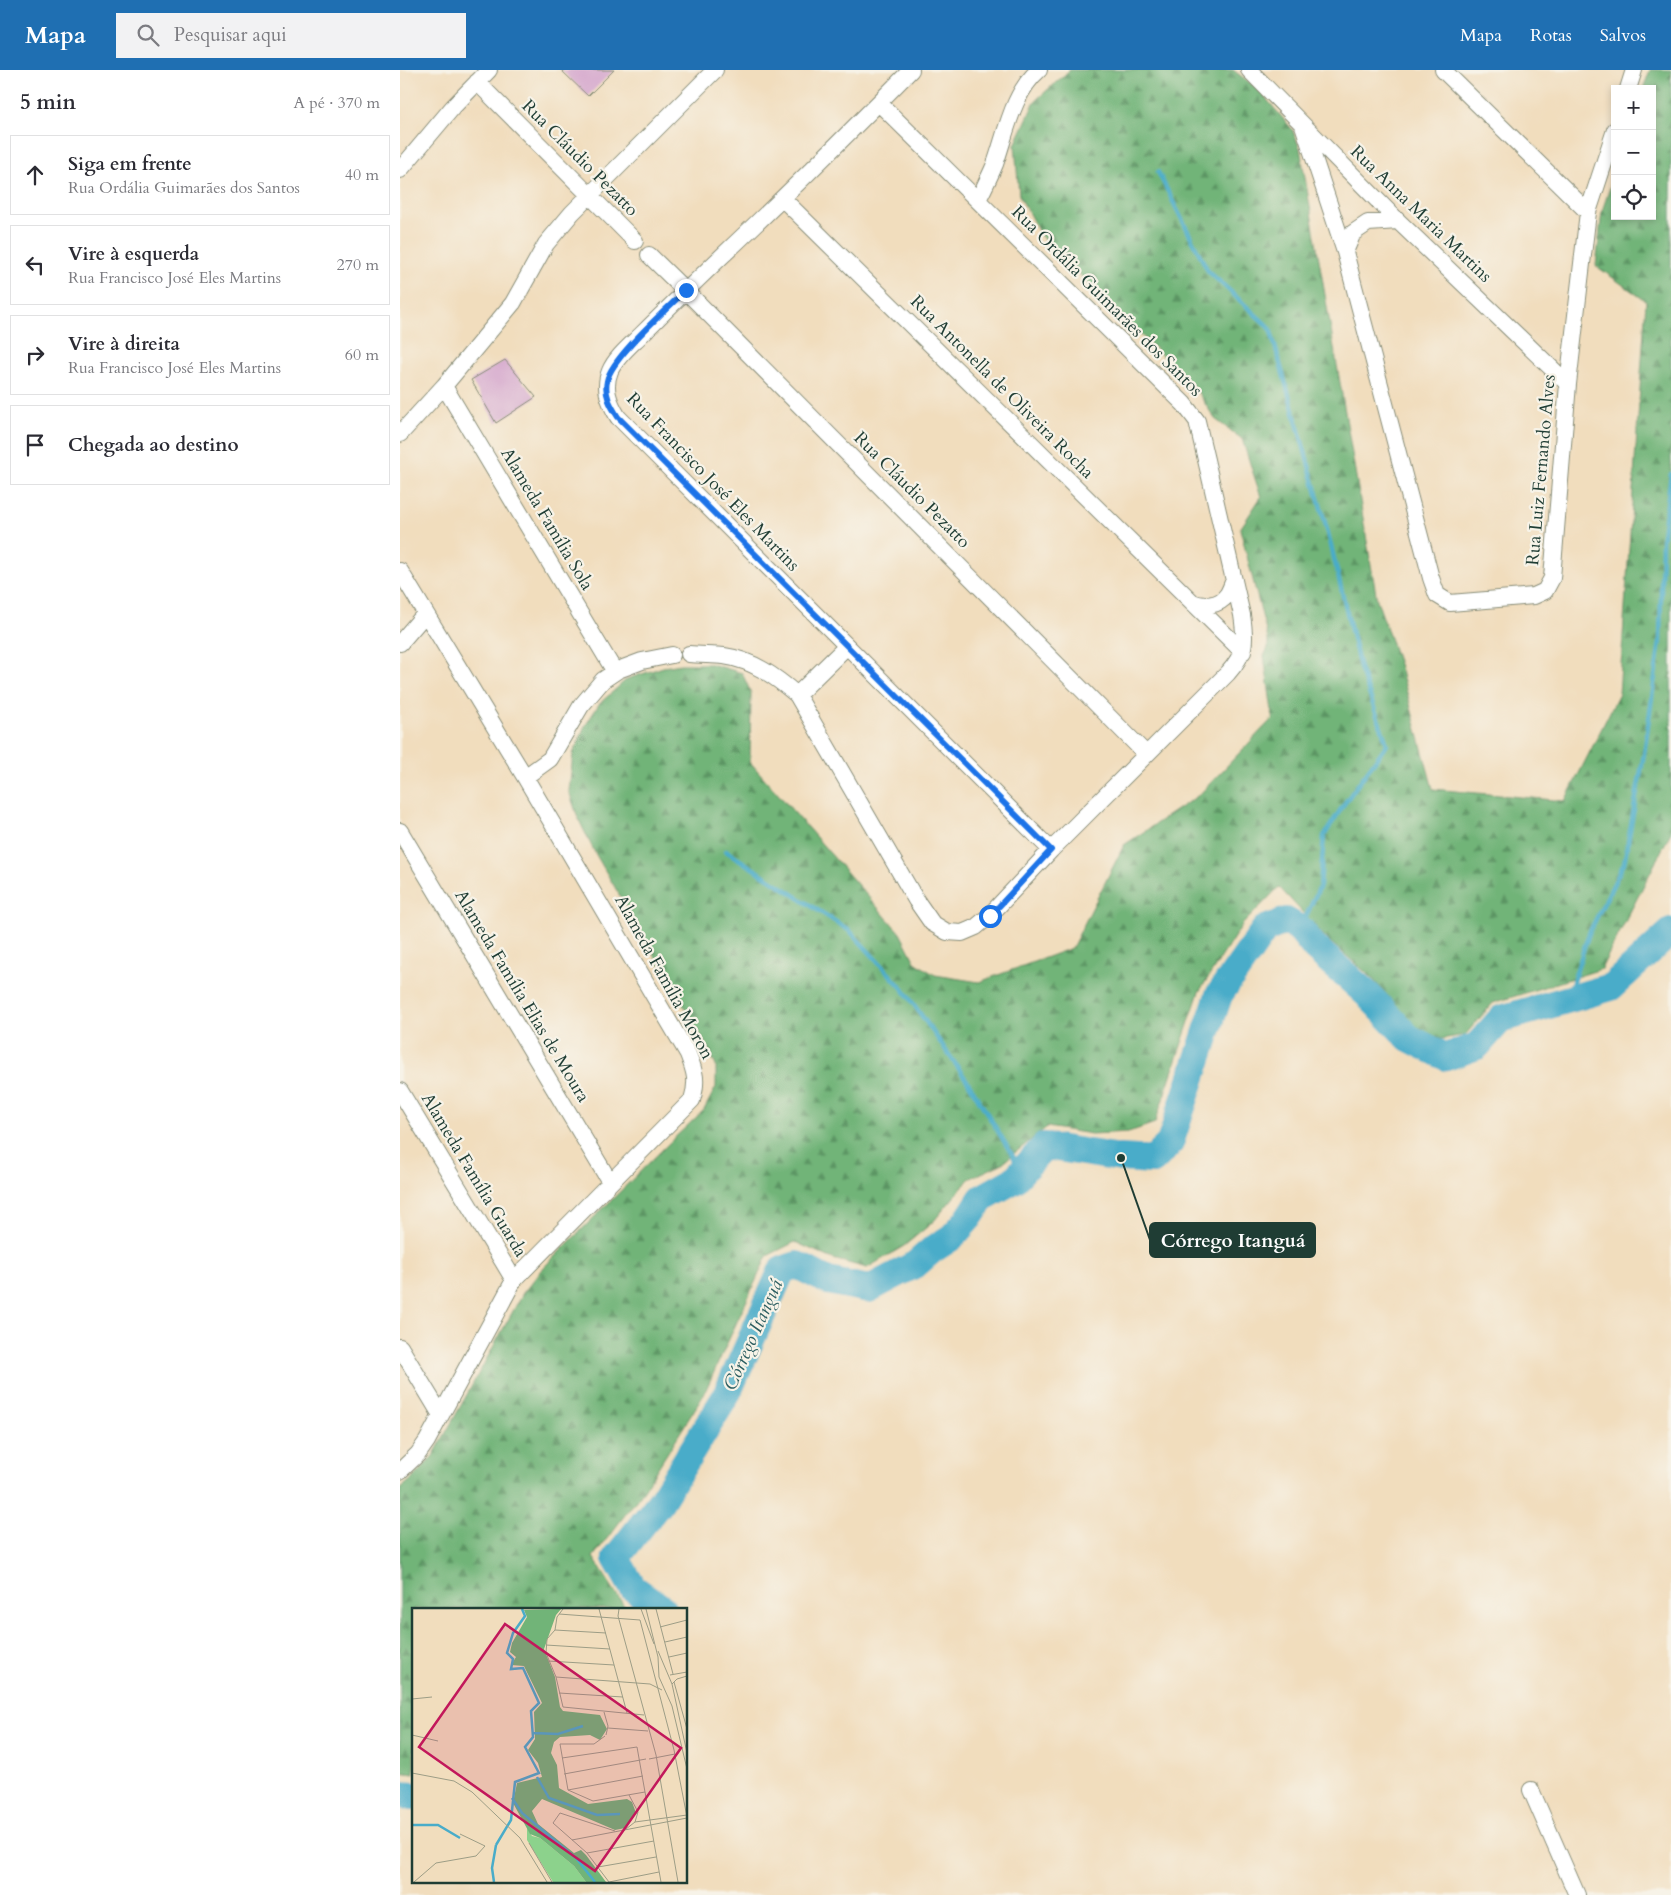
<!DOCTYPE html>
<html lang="pt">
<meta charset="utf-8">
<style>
:root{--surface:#fff;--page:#f2f2f3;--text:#2b2b33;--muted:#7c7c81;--line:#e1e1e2;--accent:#1f6fb2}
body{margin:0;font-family:Cardo,serif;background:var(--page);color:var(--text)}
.controls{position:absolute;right:15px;top:15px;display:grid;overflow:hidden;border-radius:0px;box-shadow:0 2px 8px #0003}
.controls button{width:45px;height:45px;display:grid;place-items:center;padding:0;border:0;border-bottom:1px solid var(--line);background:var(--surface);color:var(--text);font:25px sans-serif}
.stop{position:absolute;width:15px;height:15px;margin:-11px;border:4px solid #1a73e8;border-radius:50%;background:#fff}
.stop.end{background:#1a73e8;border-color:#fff;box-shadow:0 1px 5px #0008}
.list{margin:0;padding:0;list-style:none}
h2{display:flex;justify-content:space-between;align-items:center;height:65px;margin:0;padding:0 20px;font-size:21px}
h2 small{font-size:16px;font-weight:400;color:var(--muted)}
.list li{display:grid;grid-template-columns:32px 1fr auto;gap:15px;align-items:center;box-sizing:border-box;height:80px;margin:0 10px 10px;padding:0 10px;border:1px solid var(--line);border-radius:0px}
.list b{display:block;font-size:19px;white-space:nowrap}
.list p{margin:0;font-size:16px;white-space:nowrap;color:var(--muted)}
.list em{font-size:16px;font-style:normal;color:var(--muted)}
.icon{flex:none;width:28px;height:28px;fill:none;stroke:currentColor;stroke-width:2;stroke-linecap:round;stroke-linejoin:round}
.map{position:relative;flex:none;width:1271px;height:1825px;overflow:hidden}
header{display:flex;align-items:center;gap:30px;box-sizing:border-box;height:70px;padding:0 25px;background:var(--accent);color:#fff}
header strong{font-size:24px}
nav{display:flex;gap:28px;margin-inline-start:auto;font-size:18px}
.search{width:350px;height:45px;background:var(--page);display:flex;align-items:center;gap:12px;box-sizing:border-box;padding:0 18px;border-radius:0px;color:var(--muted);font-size:19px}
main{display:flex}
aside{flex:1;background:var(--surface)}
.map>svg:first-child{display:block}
</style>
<header>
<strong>Mapa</strong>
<div class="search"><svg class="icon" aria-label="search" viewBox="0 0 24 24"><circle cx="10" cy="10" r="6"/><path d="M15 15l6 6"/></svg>Pesquisar aqui</div>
<nav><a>Mapa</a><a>Rotas</a><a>Salvos</a></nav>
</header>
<main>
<aside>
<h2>5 min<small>A pé · 370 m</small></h2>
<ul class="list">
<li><svg class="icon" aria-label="ahead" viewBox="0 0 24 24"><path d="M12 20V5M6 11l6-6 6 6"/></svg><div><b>Siga em frente</b><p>Rua Ordália Guimarães dos Santos</p></div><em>40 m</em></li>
<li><svg class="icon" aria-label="left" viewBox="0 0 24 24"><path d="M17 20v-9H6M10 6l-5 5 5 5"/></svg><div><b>Vire à esquerda</b><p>Rua Francisco José Eles Martins</p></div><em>270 m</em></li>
<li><svg class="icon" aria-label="right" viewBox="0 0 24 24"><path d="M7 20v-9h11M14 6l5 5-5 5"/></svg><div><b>Vire à direita</b><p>Rua Francisco José Eles Martins</p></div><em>60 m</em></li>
<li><svg class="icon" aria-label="arrive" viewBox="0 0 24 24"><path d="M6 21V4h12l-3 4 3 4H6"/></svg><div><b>Chegada ao destino</b></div></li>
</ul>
</aside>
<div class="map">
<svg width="1271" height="1825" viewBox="0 0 1271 1825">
<defs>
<pattern id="forest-firs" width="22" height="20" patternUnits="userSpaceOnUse" patternTransform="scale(1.25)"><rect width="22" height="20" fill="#71b478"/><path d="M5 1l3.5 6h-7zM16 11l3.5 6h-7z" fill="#5c9463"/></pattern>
</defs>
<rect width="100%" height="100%" fill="#f7f3e8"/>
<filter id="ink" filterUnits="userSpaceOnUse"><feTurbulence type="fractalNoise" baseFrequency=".02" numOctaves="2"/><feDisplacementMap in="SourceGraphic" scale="10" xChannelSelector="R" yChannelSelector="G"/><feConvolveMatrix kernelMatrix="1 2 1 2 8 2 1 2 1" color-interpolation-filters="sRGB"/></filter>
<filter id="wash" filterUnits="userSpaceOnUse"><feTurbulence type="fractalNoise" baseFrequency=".0096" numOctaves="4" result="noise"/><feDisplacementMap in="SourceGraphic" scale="20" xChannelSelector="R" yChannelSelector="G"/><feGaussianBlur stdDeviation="1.12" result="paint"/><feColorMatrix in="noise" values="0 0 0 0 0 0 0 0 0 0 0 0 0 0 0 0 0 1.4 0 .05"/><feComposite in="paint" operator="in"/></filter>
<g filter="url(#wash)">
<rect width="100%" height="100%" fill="#f1ddbd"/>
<path fill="url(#forest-firs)" stroke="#487856" d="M670 0H833L857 18 892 59 900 78 977 530 1000 597 1033 719 1165 731 1219 624 1246 231 1196 196 1202 141 1215 103V146H1252V19H1243L1250 0H1271V762L1201 899 1093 933 1065 965 1041 969 1016 957 970 906 928 870 879 817 842 855 799 922 755 1053 729 1062 691 1064 647 1057 601 1094 569 1109 533 1152 504 1176 467 1198 433 1189 395 1172 367 1186 303 1326 244 1420 193 1487 226 1539H14V1704L0 1702V1419L11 1410 33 1386 123 1223 145 1196 268 1074 304 1040 316 1017V996L307 976 195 783 178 748 169 721 173 684 184 658 199 634 227 609 263 597 281 594H311L342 603 351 623 350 692 500 863 515 892 535 905 579 912 672 878 724 775 799 725 873 648 864 586 868 578V569L840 459 861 427 842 369 815 349 795 318 641 166 619 125 615 75 635 31Z"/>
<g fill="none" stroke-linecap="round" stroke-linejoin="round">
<path stroke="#49acc9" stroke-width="4.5" d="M758 102 808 201 870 258 928 463 960 598 987 674 946 731 924 766 920 816 900 859
M326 781 450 861 503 919 568 1012 622 1101
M1167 930 1189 863 1224 793 1244 684 1260 571 1262 472 1271 404"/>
<path stroke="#49acc9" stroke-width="28" d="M263 1539 233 1518 216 1488 261 1431 326 1326 382 1200 397 1195 428 1211 469 1219 516 1194 532 1180 552 1167 569 1148 582 1128 614 1110 645 1076 721 1088 753 1090 770 1073 819 925 865 859 886 851 900 859 915 878 968 925 1009 968 1046 987 1077 976 1101 949 1211 917 1271 862
M0 1725 14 1726"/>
</g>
<g id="blocks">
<path fill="#d4a5cc" d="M161 0H214L188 26Z
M105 290 136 327 96 353 71 310Z"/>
</g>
</g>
<g filter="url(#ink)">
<use href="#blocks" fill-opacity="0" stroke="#888d78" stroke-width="1"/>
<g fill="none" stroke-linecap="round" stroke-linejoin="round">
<defs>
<path id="minor" d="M511 0C449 63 386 126 321 187 295 212 268 238 242 264 231 275 216 287 210 301 203 318 209 332 218 347L651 780
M849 0 998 151 1168 314
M1043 0 1188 142
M77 12 235 171
M1228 19 1234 0
M903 55 945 182 1031 508 1037 525 1050 533 1134 526 1145 521 1152 508 1168 314 1188 142 1215 60
M0 100 53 37 89 0
M383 129 843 582
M578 130C584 118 590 106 595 94 606 63 613 22 639 0
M945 182 953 163 968 153 998 151
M249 185 295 230 746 684
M44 316 215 602
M0 364 44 316 113 233 146 174 172 143 315 0
M0 501 125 707 288 984C295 1002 298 1011 292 1030L114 1210 27 1371 18 1384 0 1401
M792 532C804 537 819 536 827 525 830 521 832 514 834 510
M0 573 25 544
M289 584C300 585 313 585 324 586 353 590 376 607 397 625L516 830 532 853 547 862 562 863 576 857 589 846 651 780 828 603C846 583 846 571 842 545L797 351 784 334 479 33
M397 625 446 577
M125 707 150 689 181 636 203 610 218 600 242 591 272 585
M0 761 210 1112
M0 1021 114 1210
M0 1277 41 1345
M1131 1720 1177 1825"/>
</defs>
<use href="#minor" stroke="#888d78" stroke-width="18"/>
<use href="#minor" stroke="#fff" stroke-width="16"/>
</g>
</g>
<g fill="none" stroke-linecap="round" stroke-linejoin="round" filter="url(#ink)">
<path stroke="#1a73e8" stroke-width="6" d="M286 220C268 238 210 289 207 311 204 325 211 336 218 347L651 780 590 846"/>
</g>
<g text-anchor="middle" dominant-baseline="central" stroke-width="4.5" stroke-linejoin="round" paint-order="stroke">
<g font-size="18" fill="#1f3d34" stroke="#f7f3e8">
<text transform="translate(180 88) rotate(45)">Rua Cláudio Pezatto</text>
<text transform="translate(1021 144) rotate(44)">Rua Anna Maria Martins</text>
<text transform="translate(707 231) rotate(45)">Rua Ordália Guimarães dos Santos</text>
<text transform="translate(602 317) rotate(45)">Rua Antonella de Oliveira Rocha</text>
<text transform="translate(1141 400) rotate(-85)">Rua Luiz Fernando Alves</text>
<text transform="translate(313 412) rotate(46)">Rua Francisco José Eles Martins</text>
<text transform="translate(512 420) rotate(45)">Rua Cláudio Pezatto</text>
<text transform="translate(147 449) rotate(59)">Alameda Família Sola</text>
<text transform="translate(264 907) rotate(61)">Alameda Família Moron</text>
<text transform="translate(122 926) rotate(59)">Alameda Família Elias de Moura</text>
<text transform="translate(74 1105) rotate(59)">Alameda Família Guarda</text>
</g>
<g font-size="19" font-style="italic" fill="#2c5e61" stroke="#f7f3e8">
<text transform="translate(353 1265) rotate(-66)">Córrego Itanguá</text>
</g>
</g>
<g transform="translate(12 1538)">
<rect width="275" height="275" fill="#f1ddbd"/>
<path d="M115 220 120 228 128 230 162 258 174 274H141L115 232Z" fill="#8cd28c"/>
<path d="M149 1 144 7 132 41 143 69 148 99 151 103 188 107 195 121 188 132 178 127 148 129 142 134 139 145 145 157 147 180 176 196 215 191 220 194 224 205 213 220 203 222 130 191 120 203 126 216 162 245 169 242 174 247 194 274H174L162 258 128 230 118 226 101 195 105 175 130 169 126 155 116 142 123 131 122 104 130 95 112 58 99 57 104 49 98 44 100 35 115 9 112 2Z" fill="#71b478"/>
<path fill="none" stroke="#49acc9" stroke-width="2.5" d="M120 125 146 126 171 118M125 169 137 190 185 207 208 206M100 190 110 205 164 250 183 274M0 217H26L48 230M84 237 99 212 103 174 127 165 113 139 121 129 119 103 127 95 111 60 99 61 101 51 95 45 101 25 113 8 110 1M82 274 80 260 84 237"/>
<path fill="none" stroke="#9d9d86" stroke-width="1" d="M151 1 145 9 143 22 135 31 134 45 144 69 151 99 232 107M187 1 215 105M207 1 206 8 244 147 266 274M229 1 242 36M234 1 246 49 247 69 260 98 275 161M244 1 261 66M147 6 228 12 262 142 275 209M248 19 275 12M143 22 194 25M253 34 275 29M134 37 198 41M246 43 260 76 275 145M257 49 275 45M136 53 202 57M258 67 275 64M144 69 238 76 250 82M262 74 275 121M260 76 265 71 275 68M147 85 211 89M0 91 20 89M192 104 196 118 194 127M196 120 236 123M0 127 26 133M193 128 182 136H148L156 182 181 193 233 184M150 150 225 139 249 274M237 151 263 146M0 165 42 173 60 184 108 230 135 274M152 166 234 151M156 182 231 168M223 214 275 207M214 221 223 214 226 204 217 187M160 232 275 210M117 235 140 274M175 245 242 233M186 259 244 249M2 274 24 255 64 248 73 238 48 226M197 274 175 245 141 215 148 205 203 223M197 274 247 264"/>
<path fill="#c2185b" fill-opacity="0.15" stroke="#c2185b" stroke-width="2.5" d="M93 16 269 140 183 263 7 139Z"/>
<rect width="275" height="275" fill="none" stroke="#1f3d34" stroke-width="2.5"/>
</g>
<path fill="none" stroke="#1f3d34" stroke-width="2" d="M721 1088L750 1170"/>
<circle fill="#1f3d34" stroke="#f7f3e8" stroke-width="2" cx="721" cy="1088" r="5"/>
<rect fill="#1f3d34" stroke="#1f3d34" stroke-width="2" x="750" y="1153" width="165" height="34" rx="5"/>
<g font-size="19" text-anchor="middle" font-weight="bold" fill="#fff">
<text x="833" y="1177">Córrego Itanguá</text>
</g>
</svg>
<div class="controls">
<button>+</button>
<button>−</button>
<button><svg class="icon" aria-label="locate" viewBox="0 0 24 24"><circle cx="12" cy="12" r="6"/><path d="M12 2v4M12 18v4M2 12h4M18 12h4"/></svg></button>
</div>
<div class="stop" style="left:590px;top:846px"></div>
<div class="stop end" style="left:286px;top:220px"></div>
</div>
</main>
